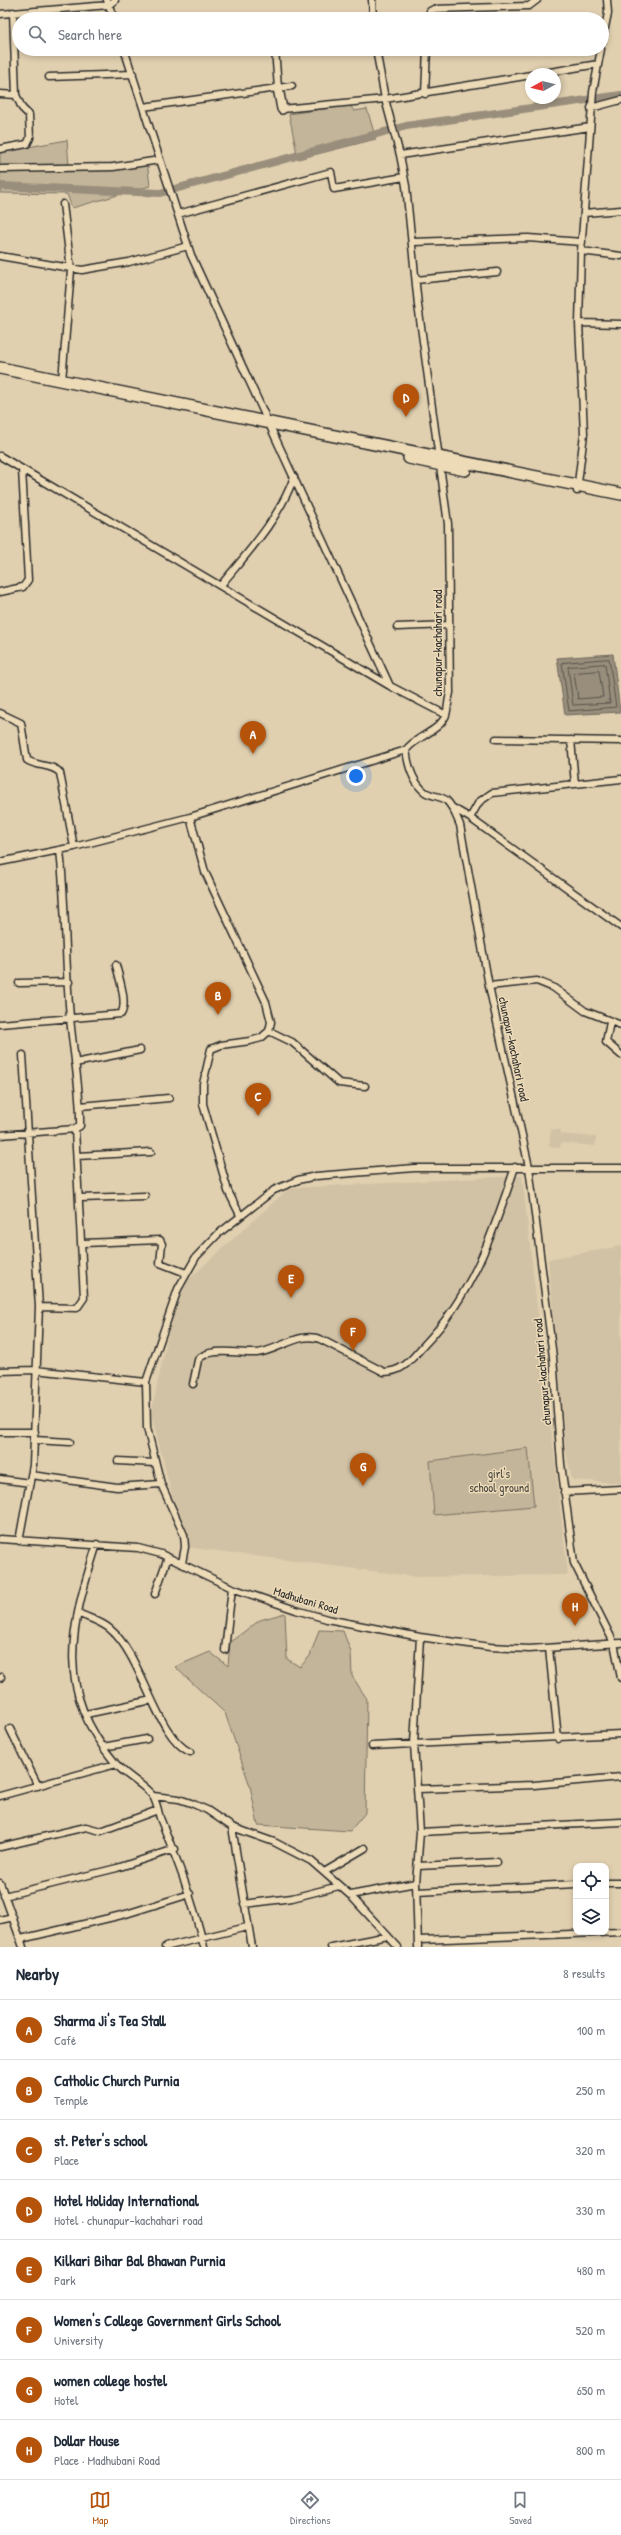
<!DOCTYPE html>
<meta charset="utf-8">
<style>
:root{--surface:#fff;--page:#f6f6f7;--text:#1f2937;--muted:#747a83;--line:#e0e1e3;--accent:#b45309}
body{margin:0;font-family:"Patrick Hand",sans-serif;background:var(--page);color:var(--text)}
.controls{position:absolute;right:12px;bottom:12px;display:grid;overflow:hidden;border-radius:8px;box-shadow:0 2px 6px #0003}
.controls button{width:36px;height:36px;display:grid;place-items:center;padding:0;border:0;border-bottom:1px solid var(--line);background:var(--surface);color:var(--text);font:20px sans-serif}
.compass{position:absolute;left:525px;top:68px;width:36px;height:36px;border-radius:50%;background:var(--surface);box-shadow:0 2px 6px #0003;rotate:262deg}
.you{position:absolute;left:356px;top:776px;width:14px;height:14px;margin:-10px;border:3px solid #fff;border-radius:50%;background:#1a73e8;box-shadow:0 0 0 6px #1a73e833}
.badge{display:grid;place-items:center;width:26px;height:26px;border-radius:50%;background:var(--accent);color:#fff;font-size:13px;font-weight:700}
.pin{position:absolute;translate:-50% -33px;filter:drop-shadow(0 1px 2px #0008)}
.pin::after{content:'';position:absolute;top:21px;width:14px;height:12px;background:inherit;clip-path:polygon(0 0,100% 0,50% 100%)}
.list{margin:0;padding:0;list-style:none}
h2{display:flex;justify-content:space-between;align-items:center;height:52px;margin:0;padding:0 16px;font-size:17px}
h2 small{font-size:13px;font-weight:400;color:var(--muted)}
.list li{display:grid;grid-template-columns:26px 1fr auto;gap:12px;align-items:center;box-sizing:border-box;height:60px;padding:0 16px;border-top:1px solid var(--line)}
.list b{display:block;font-size:15px;white-space:nowrap}
.list p{margin:0;font-size:13px;white-space:nowrap;color:var(--muted)}
.list em{font-size:13px;font-style:normal;color:var(--muted)}
.icon{flex:none;width:22px;height:22px;fill:none;stroke:currentColor;stroke-width:2;stroke-linecap:round;stroke-linejoin:round}
.map{position:relative;flex:none;width:621px;height:1947px;overflow:hidden}
.search{position:absolute;background:var(--surface);box-shadow:0 2px 6px #0003;left:12px;right:12px;top:12px;height:44px;display:flex;align-items:center;gap:10px;box-sizing:border-box;padding:0 14px;border-radius:22px;color:var(--muted);font-size:15px}
.sheet{height:532px;background:var(--surface)}
nav{display:flex;justify-content:space-around;align-items:center;box-sizing:border-box;height:56px;border-top:1px solid var(--line);background:var(--surface);font-size:11px;color:var(--muted)}
nav a{display:grid;justify-items:center;gap:2px}
nav .on{color:var(--accent)}
.map>svg:first-child{display:block}
</style>
<div class="map">
<svg width="621" height="1947" viewBox="0 0 621 1947">
<rect width="100%" height="100%" fill="#e1d0b0"/>
<filter id="ink" filterUnits="userSpaceOnUse"><feTurbulence type="fractalNoise" baseFrequency=".025" numOctaves="2"/><feDisplacementMap in="SourceGraphic" scale="8" xChannelSelector="R" yChannelSelector="G"/><feConvolveMatrix kernelMatrix="1 2 1 2 8 2 1 2 1" color-interpolation-filters="sRGB"/></filter>
<g filter="url(#ink)">
<path fill="#d2c2a5" d="M551 1129 561 1130V1134L596 1137 595 1146 561 1143 560 1148 549 1147Z
M522 1176 568 1575 418 1577 185 1547 151 1413 178 1289 289 1188Z
M621 1246V1483L572 1480 566 1452 548 1259Z"/>
<path fill="#c3b599" stroke="#777062" d="M350 105 354 111 367 109 376 139 298 159 289 114Z
M67 140 69 166 147 161 150 186 72 208 67 194 0 193V152Z
M528 1448 534 1506 434 1515 430 1461Z
M285 1613 287 1659 300 1667 310 1656 319 1630 343 1631 351 1652 352 1676 367 1699 365 1813 350 1831 258 1825 250 1786 225 1713 175 1667 210 1652 228 1666 230 1642 260 1620Z"/>
<path fill="#998e7b" stroke="#6d665b" d="M613 654 620 712 565 715 557 658Z"/>
<g fill="none" stroke-linecap="round" stroke-linejoin="round">
<path stroke="#57534b" stroke-width="1" d="M609 659 616 707 569 711 562 663Z
M605 664 610 703 573 705 568 667Z
M599 671 603 697 578 699 574 673Z"/>
<path stroke="#998e7b" stroke-width="8" d="M0 186 160 193 406 126 621 95"/>
<defs>
<path id="street" d="M107 0 114 19
M372 0 373 19
M13 12 16 95
M0 14 109 5 115 0
M428 19 430 11 434 9 529 6 537 0
M602 42 608 13 607 0
M124 49 191 255 390 686
M275 49 278 88
M376 49 385 99 400 155 406 186 418 305 448 524 450 693C448 700 448 708 446 715 439 732 416 736 406 750 408 765 412 782 425 792 431 796 440 796 446 800 453 806 456 816 460 825L489 986 529 1167 553 1357 561 1464 574 1563 614 1643 621 1678
M538 74 598 64
M49 77 133 74
M0 94 16 95 22 108 29 115 30 138 27 144 0 149
M425 94 427 49
M143 107 292 86
M591 108 621 100
M282 109 385 99 531 75
M400 155 590 127
M0 169 113 167 160 160
M584 213 621 210
M178 214 331 172 334 189 404 177
M413 242 528 238 582 242
M581 251 621 256
M0 256 82 270 129 262 188 246
M416 280 497 272
M579 323 621 324
M62 381 71 270 63 204
M0 456 390 686 446 715
M577 491 584 434 579 323 581 251 593 92 601 49
M221 585C249 551 279 519 294 477
M0 592 23 587 28 580 22 469
M397 627 449 625
M0 713 21 723 27 760C37 767 53 764 60 773L74 847
M496 739 621 741
M571 740 575 784
M453 808 470 818 621 927
M190 817 205 872 266 1002 271 1022 269 1031 261 1038 250 1041 221 1045 211 1049 203 1084V1104L228 1191 240 1215
M470 818 479 802 492 793 621 779
M0 862 74 847 190 817 406 750
M19 983 69 982
M489 986 537 981 554 988 585 1011 621 1025
M610 1022 606 1042 621 1055
M0 1024 121 1014C128 1003 119 978 116 965
M269 1031 292 1042 339 1083 365 1086
M75 1063 140 1050
M80 1106 169 1098
M0 1135 75 1129 80 1126C81 1090 73 1054 70 1017 65 962 66 906 60 850
M77 1156 151 1152
M80 1198 145 1196
M83 1243 160 1240 162 1244 160 1263 186 1273
M39 1307 77 1308 84 1298 75 1129
M0 1371 35 1370 146 1382
M193 1384 198 1360C209 1346 240 1354 257 1353 277 1351 300 1331 320 1339L384 1372C404 1372 412 1358 425 1344 472 1295 494 1231 515 1167
M0 1432H35
M34 1440 70 1442
M118 1461 155 1463
M31 1475 117 1487 161 1484
M0 1479 30 1483
M564 1492 621 1489
M0 1539 138 1548 161 1554 232 1588 296 1610 327 1619 420 1637 490 1647 529 1649 621 1643
M19 1541 33 1465 39 1307 23 1055
M97 1544C70 1628 54 1690 116 1764 126 1776 144 1785 152 1795 157 1801 158 1812 160 1818 178 1862 193 1901 204 1947
M182 1563 185 1547 184 1535 161 1484 147 1428 146 1382 178 1289 196 1257 218 1234 274 1190 298 1180 316 1176 414 1168H621
M155 1594 168 1557
M78 1613C88 1618 101 1621 110 1629 143 1656 156 1737 190 1752
M549 1648 558 1739
M225 1650 232 1588
M0 1678 1 1677
M86 1714 152 1700
M10 1729 38 1786
M372 1746 621 1734
M103 1747 147 1739
M418 1789 534 1785 621 1777
M0 1796 116 1764
M153 1796 179 1799 191 1803 207 1810 232 1827 274 1842 311 1861 350 1895 398 1947
M232 1827 252 1947
M420 1832 621 1822
M0 1847 86 1827 101 1831 158 1810
M418 1866 497 1862
M326 1871 365 1848
M0 1883 23 1947
M606 1883H621
M417 1892 576 1884
M350 1895 416 1883
M4 1896 117 1868 175 1849
M244 1904 292 1898 339 1886
M0 1920 13 1917
M21 1939 126 1914 190 1894
M420 1940 621 1932
M165 1947 247 1927
M331 1947 388 1936
M418 1947 416 1883 420 1832 414 1744 420 1637"/>
<path id="secondary" d="M278 88 282 109"/>
<path id="highway" d="M0 368 621 494
M409 458 465 470"/>
</defs>
<use href="#street" stroke="#2b2b2b" stroke-width="9"/>
<use href="#secondary" stroke="#2b2b2b" stroke-width="12"/>
<use href="#highway" stroke="#2b2b2b" stroke-width="14"/>
<use href="#street" stroke="#eddbb8" stroke-width="6"/>
<use href="#secondary" stroke="#eddbb8" stroke-width="9"/>
<use href="#highway" stroke="#eddbb8" stroke-width="11"/>
</g>
</g>
<g text-anchor="middle" dominant-baseline="central" stroke-width="3" stroke-linejoin="round" paint-order="stroke">
<g font-size="12" fill="#2b2b2b" stroke="#eddbb8">
<text transform="translate(437 643) rotate(-90)">chunapur-kachahari road</text>
<text transform="translate(514 1049) rotate(78)">chunapur-kachahari road</text>
<text transform="translate(542 1372) rotate(-95)">chunapur-kachahari road</text>
<text transform="translate(306 1600) rotate(17)">Madhubani Road</text>
</g>
<g font-size="12" fill="#494741" stroke="#eddbb8">
<text x="499" y="1473">girl's<tspan x="499" dy="14">school ground</tspan></text>
</g>
</g>
</svg>
<div class="controls">
<button><svg class="icon" aria-label="locate" viewBox="0 0 24 24"><circle cx="12" cy="12" r="6"/><path d="M12 2v4M12 18v4M2 12h4M18 12h4"/></svg></button>
<button><svg class="icon" aria-label="layers" viewBox="0 0 24 24"><path d="M12 4l9 5-9 5-9-5zM3 14l9 5 9-5"/></svg></button>
</div>
<svg class="compass" viewBox="-18 -18 36 36"><path d="M0-13l5 13h-10z" fill="#e53935"/><path d="M0 13l5-13h-10z" fill="#747a83"/></svg>
<div class="you"></div>
<div class="pin badge" style="left:253px;top:754px">A</div>
<div class="pin badge" style="left:218px;top:1015px">B</div>
<div class="pin badge" style="left:258px;top:1116px">C</div>
<div class="pin badge" style="left:406px;top:417px">D</div>
<div class="pin badge" style="left:291px;top:1298px">E</div>
<div class="pin badge" style="left:353px;top:1351px">F</div>
<div class="pin badge" style="left:363px;top:1486px">G</div>
<div class="pin badge" style="left:575px;top:1626px">H</div>
<div class="search"><svg class="icon" aria-label="search" viewBox="0 0 24 24"><circle cx="10" cy="10" r="6"/><path d="M15 15l6 6"/></svg>Search here</div>
</div>
<section class="sheet">
<h2>Nearby<small>8 results</small></h2>
<ul class="list">
<li><span class="badge">A</span><div><b>Sharma Ji's Tea Stall</b><p>Café</p></div><em>100 m</em></li>
<li><span class="badge">B</span><div><b>Catholic Church Purnia</b><p>Temple</p></div><em>250 m</em></li>
<li><span class="badge">C</span><div><b>st. Peter's school</b><p>Place</p></div><em>320 m</em></li>
<li><span class="badge">D</span><div><b>Hotel Holiday International</b><p>Hotel · chunapur-kachahari road</p></div><em>330 m</em></li>
<li><span class="badge">E</span><div><b>Kilkari Bihar Bal Bhawan Purnia</b><p>Park</p></div><em>480 m</em></li>
<li><span class="badge">F</span><div><b>Women's College Government Girls School</b><p>University</p></div><em>520 m</em></li>
<li><span class="badge">G</span><div><b>women college hostel</b><p>Hotel</p></div><em>650 m</em></li>
<li><span class="badge">H</span><div><b>Dollar House</b><p>Place · Madhubani Road</p></div><em>800 m</em></li>
</ul>
</section>
<nav>
<a class="on"><svg class="icon" aria-label="map" viewBox="0 0 24 24"><path d="M3 6l6-2 6 2 6-2v14l-6 2-6-2-6 2zM9 4v14M15 6v14"/></svg>Map</a>
<a><svg class="icon" aria-label="directions" viewBox="0 0 24 24"><path d="M12 3l9 9-9 9-9-9zM9 14v-3h6M13 9l2 2-2 2"/></svg>Directions</a>
<a><svg class="icon" aria-label="saved" viewBox="0 0 24 24"><path d="M7 4h10v16l-5-4-5 4z"/></svg>Saved</a>
</nav>
